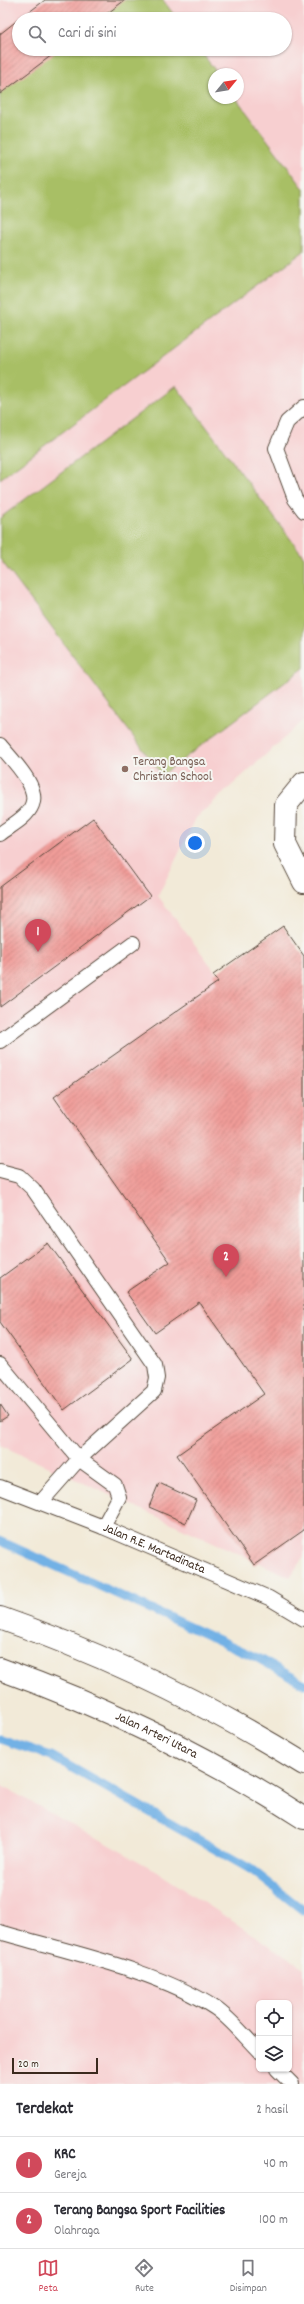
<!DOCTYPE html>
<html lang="id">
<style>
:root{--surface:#fff;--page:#f7f7f7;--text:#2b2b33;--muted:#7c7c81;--line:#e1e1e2;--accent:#d1495b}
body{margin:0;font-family:Dekko,sans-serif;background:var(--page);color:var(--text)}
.controls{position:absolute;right:12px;bottom:12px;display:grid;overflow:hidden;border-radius:6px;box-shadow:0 1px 3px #0004}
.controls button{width:36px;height:36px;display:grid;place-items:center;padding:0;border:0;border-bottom:1px solid var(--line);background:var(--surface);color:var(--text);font:20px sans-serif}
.compass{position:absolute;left:208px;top:68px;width:36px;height:36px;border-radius:50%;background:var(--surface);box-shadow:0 1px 3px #0004;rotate:60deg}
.scale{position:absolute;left:12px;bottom:10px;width:86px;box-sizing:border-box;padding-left:4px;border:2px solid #3b2a1e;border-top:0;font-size:11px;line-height:14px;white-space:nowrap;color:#3b2a1e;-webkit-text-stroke:3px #f6f6f2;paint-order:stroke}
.you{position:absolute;left:195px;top:843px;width:14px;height:14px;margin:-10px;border:3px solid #fff;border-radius:50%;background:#1a73e8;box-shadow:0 0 0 6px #1a73e833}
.badge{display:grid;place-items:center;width:26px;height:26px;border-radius:50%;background:var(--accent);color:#fff;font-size:13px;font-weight:700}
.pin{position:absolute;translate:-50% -33px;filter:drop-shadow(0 1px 2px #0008)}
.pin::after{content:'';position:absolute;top:21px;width:14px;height:12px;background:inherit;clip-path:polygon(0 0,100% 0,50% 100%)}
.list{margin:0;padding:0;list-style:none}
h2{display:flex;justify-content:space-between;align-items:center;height:52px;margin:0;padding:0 16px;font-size:17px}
h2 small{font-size:13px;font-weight:400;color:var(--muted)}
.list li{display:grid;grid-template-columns:26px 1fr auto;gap:12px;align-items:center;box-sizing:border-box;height:56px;padding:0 16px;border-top:1px solid var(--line)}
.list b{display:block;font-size:15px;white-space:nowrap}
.list p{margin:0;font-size:13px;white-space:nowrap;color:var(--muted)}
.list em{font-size:13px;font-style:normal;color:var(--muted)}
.icon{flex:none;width:22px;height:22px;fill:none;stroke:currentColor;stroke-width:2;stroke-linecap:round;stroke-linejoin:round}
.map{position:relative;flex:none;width:304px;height:2084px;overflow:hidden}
.search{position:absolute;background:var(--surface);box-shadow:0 1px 3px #0004;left:12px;right:12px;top:12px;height:44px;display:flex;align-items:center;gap:10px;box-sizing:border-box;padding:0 14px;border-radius:22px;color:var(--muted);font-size:15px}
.sheet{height:164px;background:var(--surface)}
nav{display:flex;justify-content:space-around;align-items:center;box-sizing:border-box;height:56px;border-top:1px solid var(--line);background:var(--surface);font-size:11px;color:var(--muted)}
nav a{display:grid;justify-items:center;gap:2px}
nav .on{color:var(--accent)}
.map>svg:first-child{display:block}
</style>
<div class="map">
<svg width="304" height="2084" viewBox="0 0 304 2084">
<defs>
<pattern id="building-hatch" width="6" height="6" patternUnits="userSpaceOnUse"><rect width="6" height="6" fill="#f09c99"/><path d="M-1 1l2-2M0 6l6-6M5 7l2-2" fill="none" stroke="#c47f7c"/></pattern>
</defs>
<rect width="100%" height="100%" fill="#f6f6f2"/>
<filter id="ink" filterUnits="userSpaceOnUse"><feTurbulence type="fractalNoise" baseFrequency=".025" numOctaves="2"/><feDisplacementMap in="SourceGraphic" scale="8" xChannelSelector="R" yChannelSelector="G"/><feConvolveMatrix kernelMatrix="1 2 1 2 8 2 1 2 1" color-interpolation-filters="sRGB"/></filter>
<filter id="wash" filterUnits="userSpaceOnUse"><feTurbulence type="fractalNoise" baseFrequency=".012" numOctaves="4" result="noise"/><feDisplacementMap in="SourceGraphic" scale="16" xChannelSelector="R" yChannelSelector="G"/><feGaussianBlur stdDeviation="0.9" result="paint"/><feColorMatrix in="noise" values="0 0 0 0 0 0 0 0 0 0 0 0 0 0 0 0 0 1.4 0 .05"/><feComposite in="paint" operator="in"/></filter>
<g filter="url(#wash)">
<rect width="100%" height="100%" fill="#f2ead8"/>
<path fill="#f7cfd0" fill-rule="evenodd" d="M0 0H304V720L196 818 158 896 304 1088V1556L290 1577 0 1445ZM19 19H285V49H19ZM214 74H238V98H214Z
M0 1785 153 1869 304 1968V2084H0ZM259 2003H289V2069H259Z"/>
<path fill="#a8bf65" stroke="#727442" d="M88 0H163L177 19H63Z
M23 49H199L218 74H214V98H236L304 189V251L0 479V66Z
M176 386 304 557V668L162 775 0 559V518Z"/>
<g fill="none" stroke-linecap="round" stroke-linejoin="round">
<path stroke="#72b1e5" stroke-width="9" d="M0 1541 258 1658 304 1684
M0 1739 51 1756 252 1870 304 1911"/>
</g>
<g id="blocks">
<path fill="url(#building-hatch)" d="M45 0H125L100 19H20Z
M19 19V49H60L0 94V34Z
M93 818 150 896 0 1007V887Z
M283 926 304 956V1530L254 1565 177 1455 264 1394 199 1302 155 1333 126 1292 170 1262 54 1097 218 982 213 975Z
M48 1243 133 1359 64 1410 0 1322V1278Z
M0 1404 8 1416 0 1421Z
M159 1483 196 1500 186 1523 149 1507Z"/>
</g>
</g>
<g filter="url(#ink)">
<use href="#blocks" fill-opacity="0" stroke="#56473a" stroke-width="1"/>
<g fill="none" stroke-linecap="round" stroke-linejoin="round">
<defs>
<g id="lane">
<path d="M304 407 287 422 276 448 295 499 304 511"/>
<path d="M0 745C11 759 40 786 32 805 27 818 10 826 0 834"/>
<path d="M0 1041 133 943"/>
<path d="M0 1171 19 1176 33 1189 155 1365 157 1378 154 1391 79 1459 41 1502"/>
<path d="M0 1364 79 1459 115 1485 119 1497 103 1527"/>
<path id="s1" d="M0 1487 103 1527 269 1598 304 1619"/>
<path d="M0 1932C67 1952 157 1970 215 2008 231 2019 245 2037 259 2051"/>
<path d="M277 2069 292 2084"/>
</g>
<path id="street" d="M304 783 286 805 285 844 304 882"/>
<g id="highway">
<path d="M0 1618C106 1655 209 1705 304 1764"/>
<path id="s2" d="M0 1669C104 1706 211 1758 304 1818"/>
</g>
</defs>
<use href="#lane" stroke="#56473a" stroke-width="16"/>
<use href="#street" stroke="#56473a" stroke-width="24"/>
<use href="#highway" stroke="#56473a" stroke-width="24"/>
<use href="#lane" stroke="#fff" stroke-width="14"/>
<use href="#street" stroke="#fff" stroke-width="22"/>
<use href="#highway" stroke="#fff" stroke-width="22"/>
</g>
</g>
<circle fill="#8d6e63" stroke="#f6f6f2" stroke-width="1.5" cx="125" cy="769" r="4"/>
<g text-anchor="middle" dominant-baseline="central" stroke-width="4" stroke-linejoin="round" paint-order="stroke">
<g font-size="13" fill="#785e54" stroke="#f6f6f2" text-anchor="start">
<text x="133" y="762">Terang Bangsa<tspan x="133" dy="15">Christian School</tspan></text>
</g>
<g font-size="13" fill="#3b2a1e" stroke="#f6f6f2">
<text stroke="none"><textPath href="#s1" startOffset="166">Jalan R.E. Martadinata</textPath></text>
<text stroke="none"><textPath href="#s2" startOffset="170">Jalan Arteri Utara</textPath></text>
</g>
</g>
</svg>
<div class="controls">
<button><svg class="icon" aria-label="locate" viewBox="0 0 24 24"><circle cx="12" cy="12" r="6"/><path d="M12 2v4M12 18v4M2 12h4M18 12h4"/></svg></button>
<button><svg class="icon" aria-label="layers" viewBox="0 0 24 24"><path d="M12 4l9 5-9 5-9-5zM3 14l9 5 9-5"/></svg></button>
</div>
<svg class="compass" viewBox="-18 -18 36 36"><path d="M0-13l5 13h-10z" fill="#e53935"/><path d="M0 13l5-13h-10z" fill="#7c7c81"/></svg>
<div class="scale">20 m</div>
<div class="you"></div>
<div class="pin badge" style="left:38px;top:952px">1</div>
<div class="pin badge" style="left:226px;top:1277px">2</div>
<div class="search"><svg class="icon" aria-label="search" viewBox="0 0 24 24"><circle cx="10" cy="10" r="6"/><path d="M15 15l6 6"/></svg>Cari di sini</div>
</div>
<section class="sheet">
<h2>Terdekat<small>2 hasil</small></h2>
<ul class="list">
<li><span class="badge">1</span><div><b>KRC</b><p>Gereja</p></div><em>40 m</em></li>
<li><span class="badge">2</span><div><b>Terang Bangsa Sport Facilities</b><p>Olahraga</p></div><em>100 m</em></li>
</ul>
</section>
<nav>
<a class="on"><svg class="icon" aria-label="map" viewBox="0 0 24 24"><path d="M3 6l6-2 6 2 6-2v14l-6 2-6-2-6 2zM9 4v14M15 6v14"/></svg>Peta</a>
<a><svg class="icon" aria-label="directions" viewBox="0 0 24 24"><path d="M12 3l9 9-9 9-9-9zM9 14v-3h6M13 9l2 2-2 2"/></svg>Rute</a>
<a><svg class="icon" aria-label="saved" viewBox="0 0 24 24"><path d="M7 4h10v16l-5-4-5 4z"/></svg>Disimpan</a>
</nav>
